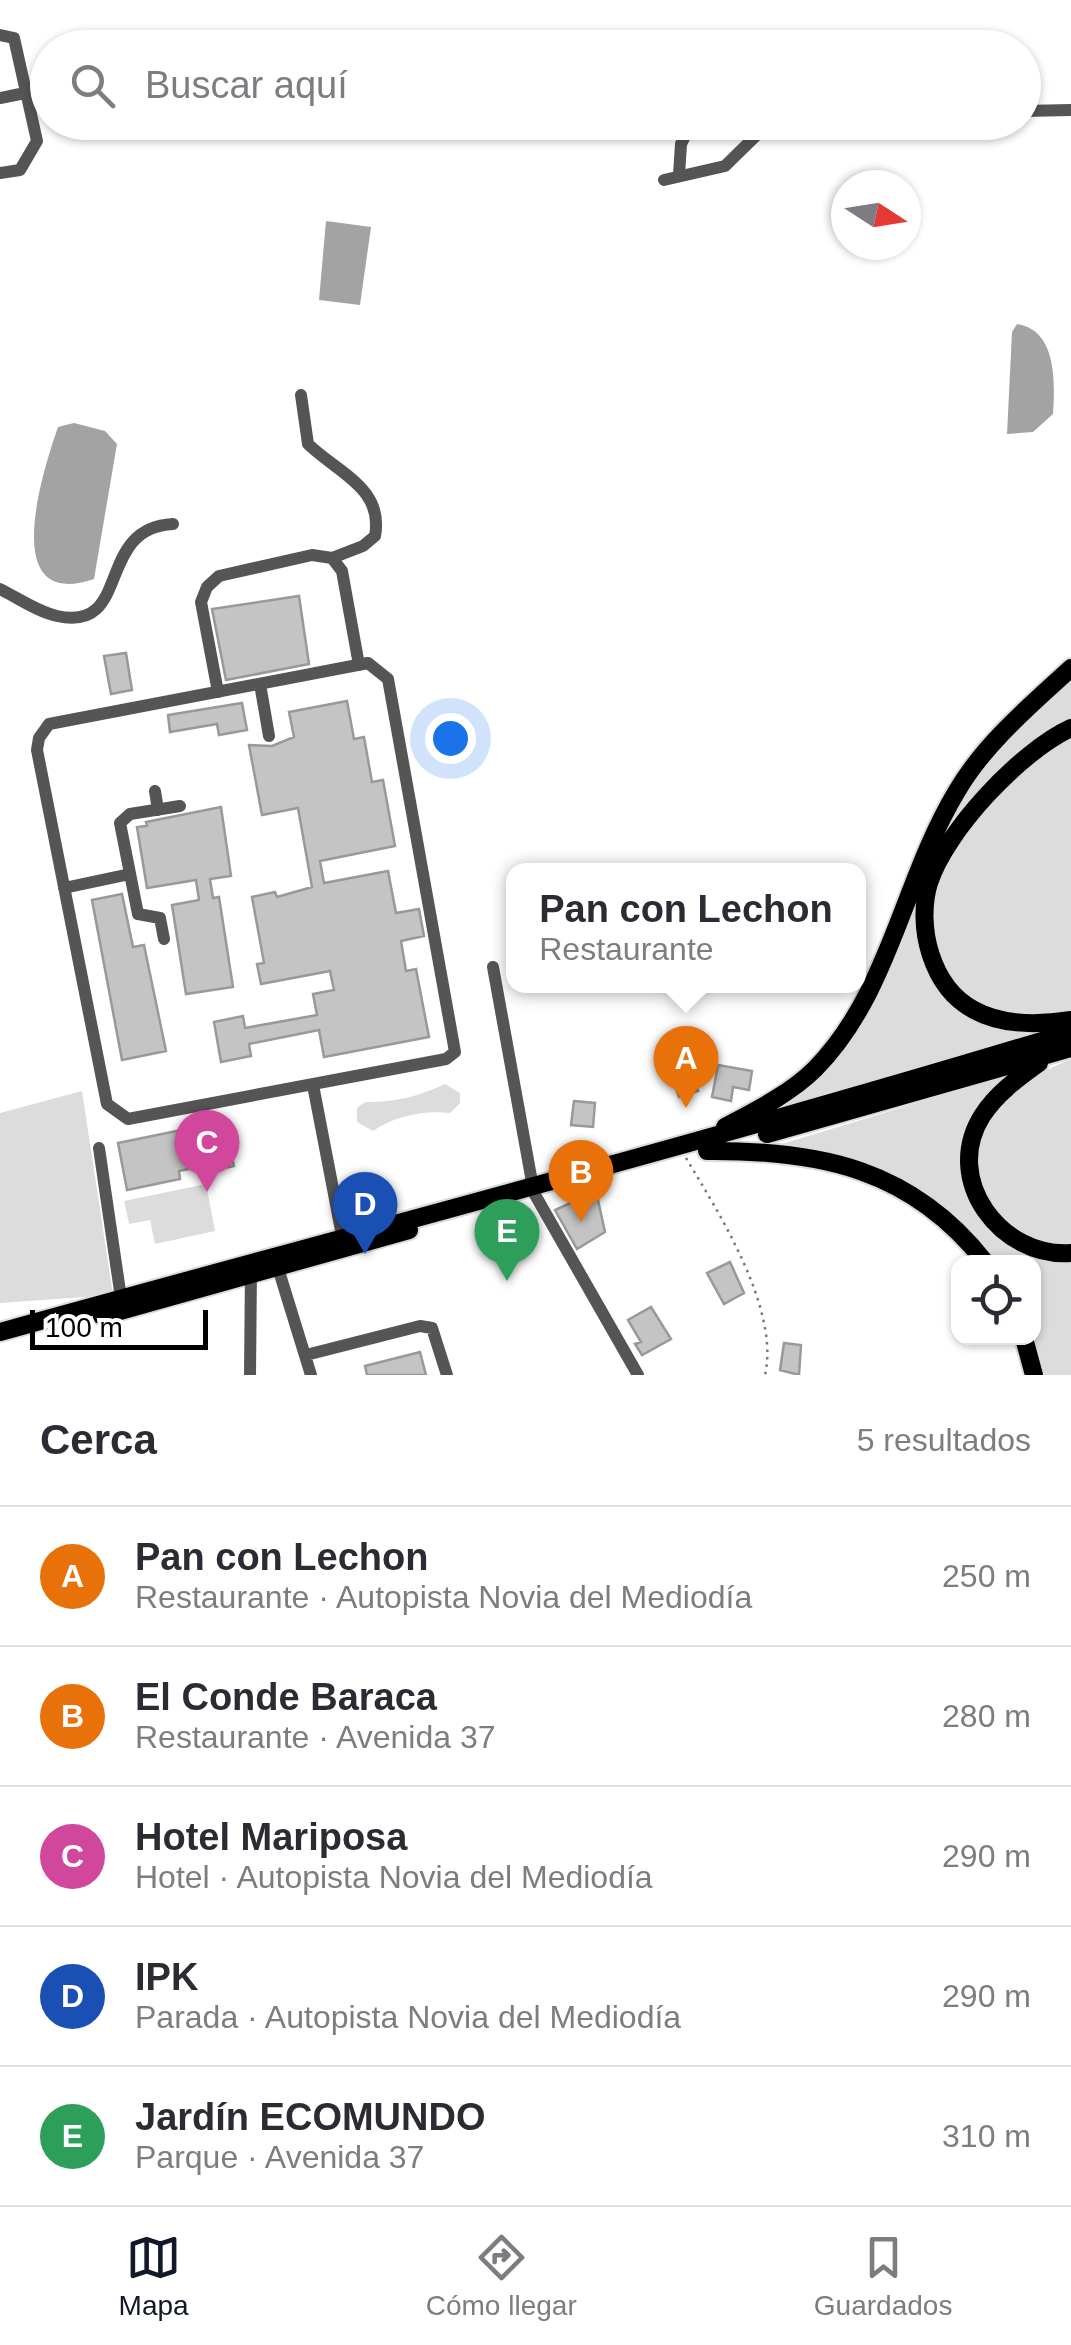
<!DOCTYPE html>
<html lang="es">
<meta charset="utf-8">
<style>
:root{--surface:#fff;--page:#f2f2f3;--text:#2b2b33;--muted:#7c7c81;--line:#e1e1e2;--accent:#111827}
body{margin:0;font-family:Helvetica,sans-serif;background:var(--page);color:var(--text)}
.controls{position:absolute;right:30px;bottom:30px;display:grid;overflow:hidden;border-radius:20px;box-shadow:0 2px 8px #0004}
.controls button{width:90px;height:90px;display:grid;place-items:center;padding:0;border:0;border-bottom:2px solid var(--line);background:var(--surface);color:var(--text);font:50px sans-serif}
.compass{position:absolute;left:831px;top:170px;width:90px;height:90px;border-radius:50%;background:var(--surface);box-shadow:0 2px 8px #0004;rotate:102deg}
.scale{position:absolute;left:30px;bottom:25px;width:178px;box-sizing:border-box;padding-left:10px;border:5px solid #000;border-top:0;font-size:28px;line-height:35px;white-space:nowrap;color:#000;-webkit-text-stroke:8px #fff;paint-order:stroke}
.you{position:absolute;left:450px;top:738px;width:35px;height:35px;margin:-25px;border:8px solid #fff;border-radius:50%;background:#1a73e8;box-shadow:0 0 0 15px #1a73e833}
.badge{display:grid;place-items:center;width:65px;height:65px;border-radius:50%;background:var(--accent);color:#fff;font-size:32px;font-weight:700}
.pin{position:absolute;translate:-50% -82px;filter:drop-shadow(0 2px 5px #0008)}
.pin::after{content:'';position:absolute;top:52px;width:35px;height:30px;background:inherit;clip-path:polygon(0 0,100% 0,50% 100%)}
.popup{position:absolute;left:506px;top:863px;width:360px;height:130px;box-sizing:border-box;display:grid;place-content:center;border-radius:20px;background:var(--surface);filter:drop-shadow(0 2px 8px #0005);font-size:32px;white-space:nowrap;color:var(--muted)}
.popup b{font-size:38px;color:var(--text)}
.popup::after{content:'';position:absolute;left:50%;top:100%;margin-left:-20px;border:20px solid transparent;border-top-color:var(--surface)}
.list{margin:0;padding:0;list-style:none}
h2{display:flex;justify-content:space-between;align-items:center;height:130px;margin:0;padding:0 40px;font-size:42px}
h2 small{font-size:32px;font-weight:400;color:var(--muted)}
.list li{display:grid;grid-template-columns:65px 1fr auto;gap:30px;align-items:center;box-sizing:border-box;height:140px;padding:0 40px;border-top:2px solid var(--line)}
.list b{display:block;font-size:38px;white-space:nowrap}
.list p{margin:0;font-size:32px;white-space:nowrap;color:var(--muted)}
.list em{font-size:32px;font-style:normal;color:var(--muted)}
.icon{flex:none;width:55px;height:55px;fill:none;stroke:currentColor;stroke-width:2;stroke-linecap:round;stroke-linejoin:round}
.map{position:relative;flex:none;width:1071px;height:1375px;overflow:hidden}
.search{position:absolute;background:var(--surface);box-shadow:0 2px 8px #0004;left:30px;right:30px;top:30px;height:110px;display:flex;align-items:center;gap:25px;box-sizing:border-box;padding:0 35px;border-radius:55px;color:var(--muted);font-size:38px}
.sheet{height:830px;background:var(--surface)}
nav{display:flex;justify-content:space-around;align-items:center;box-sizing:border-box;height:140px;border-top:2px solid var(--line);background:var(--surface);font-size:28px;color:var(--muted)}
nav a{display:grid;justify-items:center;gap:5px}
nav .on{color:var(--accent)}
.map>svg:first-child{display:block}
</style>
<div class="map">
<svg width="1071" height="1375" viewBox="0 0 1071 1375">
<rect width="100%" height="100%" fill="#fff"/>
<path fill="#dcdcdc" d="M1071 675V724L970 805 919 925 957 1002 1053 1029 773 1110 838 1053 966 791 1001 745Z
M1071 737V1011C1046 1017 1011 1019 987 1008 944 989 919 926 937 883 960 825 1018 768 1071 737Z
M1071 1059V1245C1061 1245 1049 1246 1039 1244 989 1232 958 1161 989 1118 1009 1088 1039 1073 1071 1059Z
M1013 1074 965 1141 979 1217 1071 1259V1375H1041L1033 1338 1034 1262H994C942 1186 864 1156 775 1146Z
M445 1084 460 1093V1103L450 1113C423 1110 395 1116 373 1131L357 1122V1108L365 1102C393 1103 420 1096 445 1084Z
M82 1091 113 1295 0 1303V1113Z
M206 1184 215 1231 155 1244 150 1220 129 1224 124 1201Z"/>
<path fill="#a3a3a3" d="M326 221 371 227 360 305 319 300Z
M1017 324C1057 330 1055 382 1053 414L1033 432 1007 434 1012 332Z
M74 423 105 431 117 444 94 579C0 611 40 479 58 427Z"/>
<path fill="#c4c4c4" stroke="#999" stroke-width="2.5" d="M299 596 309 664 226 680 212 609Z
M126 653 132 690 111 694 104 656Z
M347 701 354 739 364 737 372 782 383 780 395 846 320 861 324 883 388 871 396 913 419 909 424 936 401 941 406 971 416 969 429 1037 324 1057 319 1030 249 1044 251 1056 221 1062 214 1022 243 1016 245 1028 317 1015 313 994 334 990 330 971 261 984 257 964 264 963 252 897 275 892 277 897 312 887 298 808 262 815 249 745 272 746 294 737 289 712Z
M242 703 247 730 219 735 217 724 170 732 168 715Z
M221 807 231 876 210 879 213 898 219 897 233 987 186 994 172 905 199 900 196 880 147 888 137 827 147 826 146 822Z
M122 894 133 947 144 945 166 1051 122 1060 92 900Z
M688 1061 698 1091 679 1097 669 1067Z
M718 1065 752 1071 749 1090 733 1087 731 1101 712 1097Z
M574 1101 595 1103 593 1127 571 1125Z
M206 1125 210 1144 228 1140 234 1166 199 1173 198 1167 179 1171 180 1179 127 1190 118 1143Z
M596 1191 605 1232 577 1249 555 1210Z
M730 1262 744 1293 724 1304 707 1273Z
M651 1307 671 1339 642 1355 635 1344 641 1342 628 1320Z
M784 1343 801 1345 799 1375 780 1370Z
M420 1352 426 1375H367L365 1366Z"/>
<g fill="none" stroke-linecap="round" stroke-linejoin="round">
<defs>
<path id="highway" d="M1071 728C1021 751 946 830 929 883 916 926 931 987 974 1010 1003 1026 1039 1025 1071 1020
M1039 1063C1018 1078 996 1094 982 1116 942 1180 1001 1258 1071 1253
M725 1127C755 1111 791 1093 815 1069 890 993 903 880 957 791 985 743 1031 705 1071 668
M767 1134 1071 1048
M707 1151C820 1150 912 1169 985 1262
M102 1316 409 1230
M0 1332C357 1233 716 1140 1071 1032
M1024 1338 1034 1375"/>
</defs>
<use href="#highway" stroke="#dbdbdb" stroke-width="22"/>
<path stroke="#777" stroke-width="2.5" stroke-dasharray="2.5 5" stroke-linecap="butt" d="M686 1158C719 1213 780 1309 765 1375"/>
<path stroke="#555" stroke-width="12" d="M0 35 14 38 37 141 20 170 0 173
M0 98 25 93
M1024 111 1071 110
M679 175 681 144 686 134H755
M664 180 725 166 770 122
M301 395 308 444C338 473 384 488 375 536L363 546 332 558
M0 589C18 598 38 612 57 616 133 633 94 528 173 524
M368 663 388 679 455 1052 446 1059 128 1119 107 1104 37 750 39 738 49 724Z
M260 684 269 736
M218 692 201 602 207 587 219 576 312 555 332 558 342 571 359 665
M155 791 158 810
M64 888 130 874
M164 939 160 918 138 914 120 823 130 814 180 806
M493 967 534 1193 638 1375
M313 1085 344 1246
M99 1148 121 1298
M278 1268 311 1375
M306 1355 420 1326 432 1328 447 1375
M250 1375 251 1268"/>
<use href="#highway" stroke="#000" stroke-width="18"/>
</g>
</svg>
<div class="controls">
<button><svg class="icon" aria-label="locate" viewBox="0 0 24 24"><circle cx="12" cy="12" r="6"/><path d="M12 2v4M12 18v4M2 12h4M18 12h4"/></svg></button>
</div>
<svg class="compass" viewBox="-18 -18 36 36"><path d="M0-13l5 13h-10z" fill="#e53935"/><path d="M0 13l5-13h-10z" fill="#7c7c81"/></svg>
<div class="scale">100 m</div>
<div class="you"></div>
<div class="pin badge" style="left:686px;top:1108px;background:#e8710a">A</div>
<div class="popup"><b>Pan con Lechon</b>Restaurante</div>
<div class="pin badge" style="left:581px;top:1222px;background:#e8710a">B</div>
<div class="pin badge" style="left:207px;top:1192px;background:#d1479c">C</div>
<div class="pin badge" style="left:365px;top:1254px;background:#1a4fb4">D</div>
<div class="pin badge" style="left:507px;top:1281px;background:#2e9e5b">E</div>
<div class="search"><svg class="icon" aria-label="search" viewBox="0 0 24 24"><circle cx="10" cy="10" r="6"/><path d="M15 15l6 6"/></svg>Buscar aquí</div>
</div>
<section class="sheet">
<h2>Cerca<small>5 resultados</small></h2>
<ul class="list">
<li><span class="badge" style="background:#e8710a">A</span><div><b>Pan con Lechon</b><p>Restaurante · Autopista Novia del Mediodía</p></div><em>250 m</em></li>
<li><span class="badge" style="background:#e8710a">B</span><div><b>El Conde Baraca</b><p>Restaurante · Avenida 37</p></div><em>280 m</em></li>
<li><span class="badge" style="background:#d1479c">C</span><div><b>Hotel Mariposa</b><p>Hotel · Autopista Novia del Mediodía</p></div><em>290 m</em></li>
<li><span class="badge" style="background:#1a4fb4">D</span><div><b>IPK</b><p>Parada · Autopista Novia del Mediodía</p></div><em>290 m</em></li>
<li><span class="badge" style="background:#2e9e5b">E</span><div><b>Jardín ECOMUNDO</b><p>Parque · Avenida 37</p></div><em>310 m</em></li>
</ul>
</section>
<nav>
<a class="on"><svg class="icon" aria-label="map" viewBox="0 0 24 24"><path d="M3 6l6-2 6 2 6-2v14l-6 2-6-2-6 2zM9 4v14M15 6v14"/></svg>Mapa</a>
<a><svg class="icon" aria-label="directions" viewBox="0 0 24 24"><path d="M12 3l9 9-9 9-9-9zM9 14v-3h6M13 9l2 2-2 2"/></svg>Cómo llegar</a>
<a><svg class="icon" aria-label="saved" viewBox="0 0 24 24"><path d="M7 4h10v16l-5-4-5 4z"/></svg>Guardados</a>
</nav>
